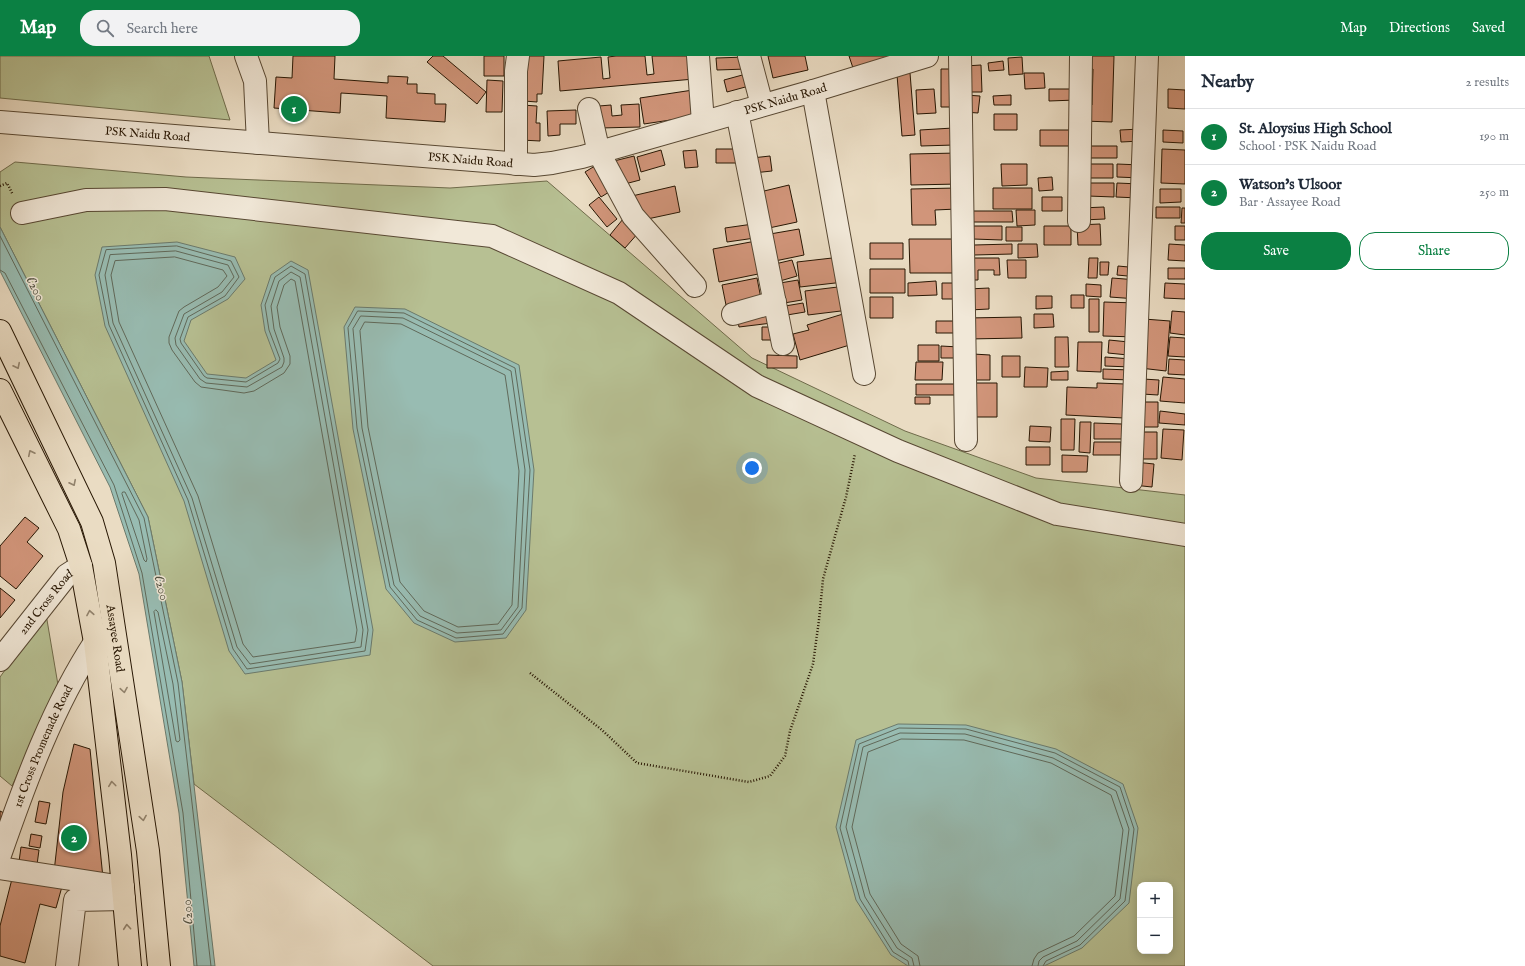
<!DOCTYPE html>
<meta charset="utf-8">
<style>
:root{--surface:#fff;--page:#f2f2f3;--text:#1f2937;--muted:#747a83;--line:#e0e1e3;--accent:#0b8043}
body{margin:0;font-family:"IM FELL English",serif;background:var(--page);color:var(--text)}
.controls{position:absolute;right:12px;bottom:12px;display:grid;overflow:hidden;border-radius:8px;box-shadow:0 2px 10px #0003}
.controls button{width:36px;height:36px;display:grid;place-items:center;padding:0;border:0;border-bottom:1px solid var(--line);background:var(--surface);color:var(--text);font:20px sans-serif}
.you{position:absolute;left:752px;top:412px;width:14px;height:14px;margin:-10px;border:3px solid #fff;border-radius:50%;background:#1a73e8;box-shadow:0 0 0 6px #1a73e833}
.badge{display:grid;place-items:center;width:26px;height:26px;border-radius:50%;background:var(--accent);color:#fff;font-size:13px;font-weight:700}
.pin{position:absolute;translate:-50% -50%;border:2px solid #fff;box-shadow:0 1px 4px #0006}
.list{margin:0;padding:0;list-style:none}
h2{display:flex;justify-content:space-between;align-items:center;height:52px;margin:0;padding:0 16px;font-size:17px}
h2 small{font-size:13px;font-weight:400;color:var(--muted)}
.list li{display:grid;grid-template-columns:26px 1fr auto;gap:12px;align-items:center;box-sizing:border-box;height:56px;padding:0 16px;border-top:1px solid var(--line)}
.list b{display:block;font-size:15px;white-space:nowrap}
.list p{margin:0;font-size:13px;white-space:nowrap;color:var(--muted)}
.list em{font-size:13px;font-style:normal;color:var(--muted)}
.actions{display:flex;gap:8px;padding:12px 16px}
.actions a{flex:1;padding:9px 0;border:1px solid var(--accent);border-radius:16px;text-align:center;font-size:14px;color:var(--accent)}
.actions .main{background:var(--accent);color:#fff}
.icon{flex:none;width:22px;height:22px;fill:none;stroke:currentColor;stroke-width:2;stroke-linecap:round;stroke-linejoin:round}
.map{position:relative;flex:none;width:1185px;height:910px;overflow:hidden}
header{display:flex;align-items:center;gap:24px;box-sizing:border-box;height:56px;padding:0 20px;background:var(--accent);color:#fff}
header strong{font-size:19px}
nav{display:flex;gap:22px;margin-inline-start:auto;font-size:14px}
.search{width:280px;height:36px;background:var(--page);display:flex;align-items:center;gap:10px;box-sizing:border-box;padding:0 14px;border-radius:16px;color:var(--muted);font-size:15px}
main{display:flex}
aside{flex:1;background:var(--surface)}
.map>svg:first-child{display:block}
</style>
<header>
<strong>Map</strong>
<div class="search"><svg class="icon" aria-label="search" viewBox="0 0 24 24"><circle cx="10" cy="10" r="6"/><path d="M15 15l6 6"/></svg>Search here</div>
<nav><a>Map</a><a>Directions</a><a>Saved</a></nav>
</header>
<main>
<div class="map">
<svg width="1185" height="910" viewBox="0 0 1185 910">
<rect width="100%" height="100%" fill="#eadcc3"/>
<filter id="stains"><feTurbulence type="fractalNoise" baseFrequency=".005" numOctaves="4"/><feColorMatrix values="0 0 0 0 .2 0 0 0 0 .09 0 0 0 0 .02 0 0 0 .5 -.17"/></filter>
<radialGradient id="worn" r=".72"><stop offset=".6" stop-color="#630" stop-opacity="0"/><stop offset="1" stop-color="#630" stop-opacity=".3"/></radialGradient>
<path fill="#b7c093" stroke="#6f6b4b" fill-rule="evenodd" d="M0 0H209L230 64 0 42Z
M15 106 186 121 450 132 547 125 752 302 905 375 1036 422 1185 439V910H433L194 728 182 626 148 461 0 171V116ZM1140 829H1170V895H1140Z
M46 558 58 629 12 730 0 720V621Z"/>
<path fill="#98bcb2" stroke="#6b7a6c" d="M0 171 148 461 182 626 215 910H194L179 757 139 518 110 431 0 215Z
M177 186 235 201 245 223 228 243 191 264 184 285 207 318 246 322 276 304 265 275 261 249 271 219 291 205 308 214 373 574 370 599 245 618 229 595 184 445 105 270 95 219 102 191Z
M355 251 405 253 519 309 534 414 526 554 506 582 455 586 414 567 386 533 353 373 344 271Z
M898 668 966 669 1056 693 1123 728 1138 772 1129 847 1082 892 1044 910H908L891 899 856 844 836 771 856 684Z"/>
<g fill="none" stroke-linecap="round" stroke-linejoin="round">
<path stroke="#60695a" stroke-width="1" d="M0 180 144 462 178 627 211 910
M177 190 231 205 239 221 225 240 188 261 180 283 181 287 204 320 207 322 246 326 278 307 280 303 269 274 265 249 275 221 291 210 305 218 368 574 365 595 247 613 233 593 188 444 109 269 99 219 106 194Z
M176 195 228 209 234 221 222 236 184 258 175 282 176 289 200 323 206 327 247 331 282 311 284 306V302L274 273 271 250 279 225 291 216 300 221 363 574 361 591 250 608 237 591 192 442 113 267 105 219 110 199Z
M175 201 223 214 227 220 218 231 184 251 179 255 169 281V287L172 294 195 326 201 331 244 337 254 335 284 317 290 308V300L280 271 277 251 284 229 291 223 295 225 357 574 355 586 253 601 243 588 198 440 119 266 111 219 115 205Z
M0 214 5 217 114 429 142 517 183 757 197 910
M358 255 404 257 515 312 530 414 522 552 503 578 456 582 417 564 390 531 357 372 348 272Z
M361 260 403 262 511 315 525 414 518 551 501 574 457 577 420 560 394 529 362 372 353 273Z
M365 266 401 268 505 319 519 415 512 549 498 568 458 571 424 555 400 526 368 371 360 275Z
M123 436H125L139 464 147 503 146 506 144 504 122 438Z
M156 554 158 556 173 628 180 684 178 686 176 685 154 556Z
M909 910 908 905 893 896 860 843 840 772 859 688 899 672 966 673 1055 697 1120 731 1134 773 1125 845 1080 889 1046 905 1043 910
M914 910 912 902 897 892 865 841 846 771 863 691 900 677 965 678 1053 702 1116 735 1129 773 1120 843 1077 885 1043 901 1039 905 1038 910
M920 910 918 900 901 888 870 838 852 771 868 696 901 683 964 684 1051 707 1111 739 1123 774 1115 840 1074 880 1038 897 1034 903 1032 910"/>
</g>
<path fill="#d1957a" stroke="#271603" d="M293 0H335L334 23 388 27V20L408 21 407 28H417V37L435 38V48H446L445 66 386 62 387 40 341 37 340 57 274 52 276 21 292 22Z
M433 0H443L486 36 477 48 427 6Z
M484 0H504V20H484Z
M526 0H544L542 38H537V46L524 45Z
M616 0H645L647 19 654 18 652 0H692L694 23 560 35 558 5 601 1 603 23 610 22 608 1Z
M768 0H805L808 14 773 22Z
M849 0H897L854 15Z
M1084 0H1114L1112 66 1083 65V49H1092L1093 13H1084Z
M746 1 747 13 717 14 716 2Z
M1022 1 1023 18 1009 19 1008 2Z
M1003 5 1004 14 989 15 988 7Z
M981 9 982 36H966L965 10Z
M941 13H954L955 51H941Z
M910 17 915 79 902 80 897 19Z
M1024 17H1044L1045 32 1025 33Z
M746 18 749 30 727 36 724 24Z
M487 24 503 25 502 56H486Z
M934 33 936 57 917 58 916 34Z
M1049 33H1076V44L1049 45Z
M1168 33 1185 34V53L1168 52Z
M693 34 697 60 644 68 640 42Z
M965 39 980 40 978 57 964 56Z
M1011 39V49H994L993 40Z
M639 48 640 71 600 72 599 50 611 49 612 60 622 59 621 49Z
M522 49 537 50 536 67H540V85L521 84Z
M576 54V68H560V79L548 80 547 55Z
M994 58H1017V74H994Z
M953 72 954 89 921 90 920 74Z
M1141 73V85L1121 86 1120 74Z
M1040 74H1076V90H1040Z
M1163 74 1183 75V87L1163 86Z
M1090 90H1117V102H1090Z
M716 93H741L742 107H716Z
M1162 93 1185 94V128L1161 127Z
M661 94 665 109 641 116 637 101Z
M696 94 698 111 685 112 683 95Z
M958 97 959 128 911 129 910 98Z
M634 100 640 124 621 129 614 105Z
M770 100 772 115 753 117 752 102Z
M598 108 614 133 601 141 585 116Z
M1001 108H1027V129L1002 130Z
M1090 108H1113V122H1090Z
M1117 108 1141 109V122L1117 121Z
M1052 121 1053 134 1039 135 1038 122Z
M1088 127H1114V141L1088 140Z
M1117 127 1140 128 1139 142 1116 141Z
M789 129 797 166 769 172 760 136Z
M675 130 680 156 638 165 632 140Z
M956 132 957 153 935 154 936 169H912L911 133Z
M993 132H1032V153H993Z
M1160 133H1181V146L1160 147Z
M599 141 617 163 607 171 589 149Z
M1042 141H1062V155H1042Z
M1104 151 1105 163 1082 164 1081 152Z
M1156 151H1180V162H1156Z
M1182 152H1185V167H1181Z
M1016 154H1035V169L1017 170Z
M973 155H1012L1013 166H973Z
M623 163 639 176 625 192 610 179Z
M753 168 755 182 727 186 725 172Z
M1100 168 1101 189H1078L1077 169Z
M973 170H1002V184L973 183Z
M1044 170H1071V189H1044Z
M1175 170H1185V184H1175Z
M1006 171H1022V185H1006Z
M799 173 804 199 775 205 770 178Z
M909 183H961V217H910Z
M756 185 763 217 719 226 713 193Z
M870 187H903V203H870Z
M1012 188V198L974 199V189Z
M1018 188H1037L1038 201 1018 202Z
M1169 188 1185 189V205L1168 204Z
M841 201 844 226 800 231 797 206Z
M972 202H999L1000 219H994V214H978V224H972Z
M1089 202H1098L1097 222H1088Z
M792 204 797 220 780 225 775 208Z
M1007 204H1026V222H1008Z
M1100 206H1109L1108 219H1100Z
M1118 210 1139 212 1138 221 1117 219Z
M1168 212H1185V223H1168Z
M870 213H905V237H870Z
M757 222 762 248 727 254 722 229Z
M1112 222 1138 224 1137 243 1110 241Z
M798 224 802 244 784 247 780 227Z
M936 225 937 239 908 240V227Z
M942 227H960V243H942Z
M1165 227 1185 228V243L1164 242Z
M1086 228 1101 229V241L1086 240Z
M846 230 849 254 808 259 805 235Z
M989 232V253L969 254 968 233Z
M1071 239H1084V252H1071Z
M1036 240H1052V252L1036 253Z
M870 241H893V262H870Z
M1089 243H1099V276H1089Z
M1104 246 1137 247 1136 281 1103 280Z
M803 247 805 256 787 259 785 250Z
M771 255 772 267 739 271 737 260Z
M1172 255 1185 256V279L1170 277Z
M843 258 853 288 800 304 793 278 809 274 807 269Z
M1034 258H1053L1054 271 1034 272Z
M1021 261 1022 282 968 283V262Z
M1144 263 1170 265 1166 315 1140 312Z
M936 265H962V277H936Z
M762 271H776V284H762Z
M1055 281H1068L1069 311H1055Z
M1170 281 1185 282V301L1168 300Z
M1109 284 1129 286 1128 299 1108 297Z
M1078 286H1102L1101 316 1077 315Z
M918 289H939V305H918Z
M941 290 959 291V302H941Z
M973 298 990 299V324H972Z
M767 299 797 300V312H767Z
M1002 300H1020V321H1002Z
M1105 301 1131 303V311L1105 310Z
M1169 303 1185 304V319L1168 318Z
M916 306H943L942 324H915Z
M1025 311 1048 312 1047 331H1024Z
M1103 313 1130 314V324L1103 323Z
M1068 315V324H1051V316Z
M1163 321 1185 323V347L1160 345Z
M1143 323 1159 324 1158 339 1142 338Z
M973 327H997V361H972Z
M1097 327 1125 328 1124 362 1066 359 1067 331 1097 332Z
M916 328H958V339H916Z
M915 341H930V348H915Z
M1140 346H1158V371H1140Z
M1160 355 1185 358V369L1159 367Z
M1061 363H1075L1074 394H1061Z
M1080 366H1091L1090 397 1079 396Z
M1094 367 1122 368V383H1094Z
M1030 370 1051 371 1050 386 1029 385Z
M1163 373 1184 374 1182 404 1161 402Z
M1135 376H1157V403H1135Z
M1094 386H1121V399H1093Z
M1026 391H1050V409H1026Z
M1062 399 1088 400 1087 416H1062Z
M1135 406 1154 408 1152 431 1133 429Z
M25 461 39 472 27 486 43 500 16 533 0 520V490Z
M0 532 15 544 0 562Z
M74 688 90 693 103 822 54 816 63 736Z
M39 745 50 747 46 768 35 766Z
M0 755 4 757 0 765Z
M31 778 42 780 40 792 29 790Z
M21 791 39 794 36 816 18 813Z
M14 815 63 827 56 852 40 848 25 907 0 900V870Z"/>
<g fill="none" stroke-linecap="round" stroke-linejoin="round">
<defs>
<g id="minor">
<path d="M246 0 255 25 258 87"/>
<path d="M698 0 703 66"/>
<path d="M749 0 762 49"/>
<path d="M960 0 966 384"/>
<path d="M813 35 864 318"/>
<path d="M589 53 599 97 633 160 695 230"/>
<path d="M737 56 783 288"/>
<path id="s1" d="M0 66 534 109 552 107 582 101 813 35 927 0"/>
<path d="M516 108V15L518 0"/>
<path d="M22 157 86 144 165 143 492 180 619 237 757 330 898 395 1057 458 1185 479"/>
<path d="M1079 165 1081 0"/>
<path d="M733 258 775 246"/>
<path d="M1131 425 1147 0"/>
<path id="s2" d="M0 604 67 519 81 510"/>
<path id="s3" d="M0 799C25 727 53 650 95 586"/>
<path d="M0 812 123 831"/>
<path d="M67 910 75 844 124 843"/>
</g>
<g id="major">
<path id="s4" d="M0 275 92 466 104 507 148 795 159 910"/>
<path d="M0 334 69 473 81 510 95 586 120 799 130 910"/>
</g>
</defs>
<use href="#minor" stroke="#584833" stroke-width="24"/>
<use href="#major" stroke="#271603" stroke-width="24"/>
<path stroke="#271603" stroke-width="2.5" stroke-dasharray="1 2" stroke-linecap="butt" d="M0 130 7 127 13 139
M530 617 602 674 637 707 749 726 770 720 785 700 790 675 813 608 819 564 823 523 846 441 855 398"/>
<use href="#minor" stroke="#f1e8d8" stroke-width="22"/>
<use href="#major" stroke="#eadcc3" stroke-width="22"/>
</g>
<defs><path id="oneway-chevron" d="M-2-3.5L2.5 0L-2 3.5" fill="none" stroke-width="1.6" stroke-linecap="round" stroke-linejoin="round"/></defs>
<g stroke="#92836d">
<use href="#oneway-chevron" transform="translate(17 310) rotate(64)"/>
<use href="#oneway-chevron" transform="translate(31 397) rotate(-116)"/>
<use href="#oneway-chevron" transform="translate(73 427) rotate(64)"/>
<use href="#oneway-chevron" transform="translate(90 557) rotate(-100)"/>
<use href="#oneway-chevron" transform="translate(124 634) rotate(81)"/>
<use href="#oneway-chevron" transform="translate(112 728) rotate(-97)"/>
<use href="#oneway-chevron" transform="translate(143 762) rotate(81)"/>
<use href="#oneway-chevron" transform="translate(127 871) rotate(-95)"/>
</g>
<g text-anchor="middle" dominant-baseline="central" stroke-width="3" stroke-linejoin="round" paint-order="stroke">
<g font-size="12" fill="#271603" stroke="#f1e8d8">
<text stroke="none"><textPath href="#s1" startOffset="796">PSK Naidu Road</textPath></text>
<text stroke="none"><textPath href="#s1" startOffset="148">PSK Naidu Road</textPath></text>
<text stroke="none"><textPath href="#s1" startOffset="472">PSK Naidu Road</textPath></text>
<text stroke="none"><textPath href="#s2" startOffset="74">2nd Cross Road</textPath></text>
<text stroke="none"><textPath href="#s4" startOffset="331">Assayee Road</textPath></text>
<text stroke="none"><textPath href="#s3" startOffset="117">1st Cross Promenade Road</textPath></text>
</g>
<g font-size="13" font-style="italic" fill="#4f5040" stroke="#f1e8d8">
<text transform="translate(35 233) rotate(63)">C200</text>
<text transform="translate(161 532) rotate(75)">C200</text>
<text transform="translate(188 856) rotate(-94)">C200</text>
</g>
</g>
<rect width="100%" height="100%" filter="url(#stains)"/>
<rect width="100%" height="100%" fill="url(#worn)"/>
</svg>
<div class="controls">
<button>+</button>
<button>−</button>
</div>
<div class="you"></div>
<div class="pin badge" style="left:294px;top:53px">1</div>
<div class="pin badge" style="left:74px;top:782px">2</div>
</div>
<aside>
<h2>Nearby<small>2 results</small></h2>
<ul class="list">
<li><span class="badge">1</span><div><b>St. Aloysius High School</b><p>School · PSK Naidu Road</p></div><em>190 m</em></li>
<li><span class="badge">2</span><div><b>Watson's Ulsoor</b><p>Bar · Assayee Road</p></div><em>250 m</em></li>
</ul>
<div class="actions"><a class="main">Save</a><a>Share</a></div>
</aside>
</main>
